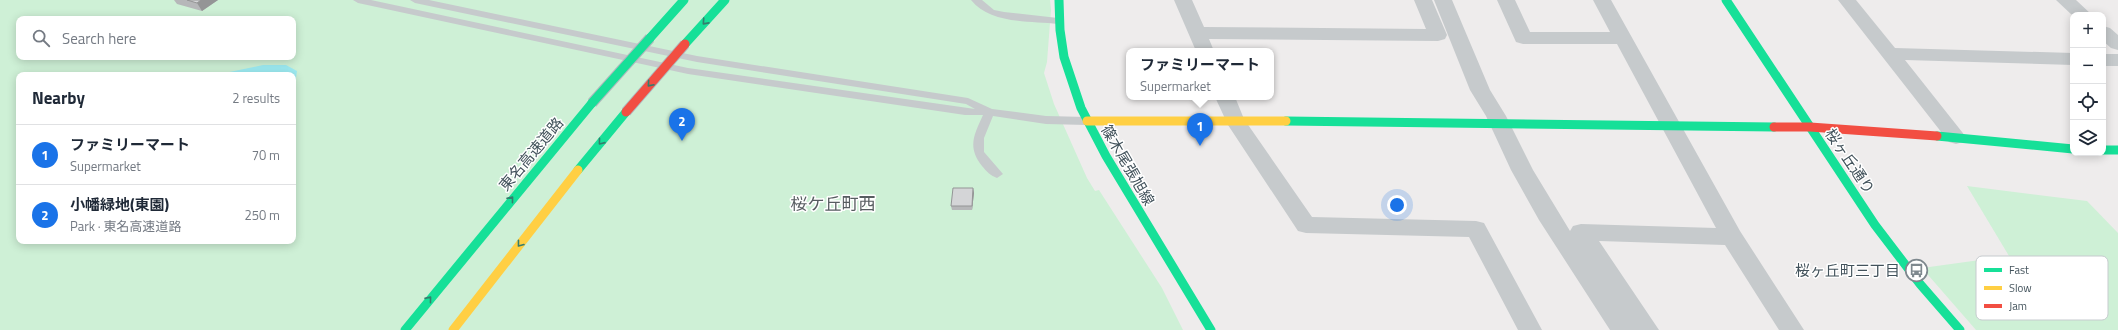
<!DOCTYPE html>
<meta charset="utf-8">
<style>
:root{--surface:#fff;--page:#f6f6f7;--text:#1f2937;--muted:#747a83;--line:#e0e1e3;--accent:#1a73e8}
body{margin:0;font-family:"Titillium Web","Noto Sans JP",sans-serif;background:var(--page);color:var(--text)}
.controls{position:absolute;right:12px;top:12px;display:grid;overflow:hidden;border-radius:8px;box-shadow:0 2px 10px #0003}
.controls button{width:36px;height:36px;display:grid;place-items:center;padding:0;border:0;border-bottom:1px solid var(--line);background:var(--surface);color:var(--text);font:20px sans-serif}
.you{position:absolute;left:1397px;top:205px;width:14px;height:14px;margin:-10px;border:3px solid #fff;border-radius:50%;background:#1a73e8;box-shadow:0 0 0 6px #1a73e833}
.badge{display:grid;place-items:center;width:26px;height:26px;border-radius:50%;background:var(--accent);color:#fff;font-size:13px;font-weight:700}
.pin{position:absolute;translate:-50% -33px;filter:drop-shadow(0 1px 2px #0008)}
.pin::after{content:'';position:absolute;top:21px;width:14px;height:12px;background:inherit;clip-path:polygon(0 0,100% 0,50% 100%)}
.popup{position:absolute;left:1126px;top:48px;width:148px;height:52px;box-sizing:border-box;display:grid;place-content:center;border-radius:8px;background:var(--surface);filter:drop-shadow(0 1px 3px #0005);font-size:13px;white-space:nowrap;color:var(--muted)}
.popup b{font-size:15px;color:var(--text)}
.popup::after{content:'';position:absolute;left:50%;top:100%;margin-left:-8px;border:8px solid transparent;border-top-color:var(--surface)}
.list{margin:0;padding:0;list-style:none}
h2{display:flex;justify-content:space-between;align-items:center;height:52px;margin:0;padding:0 16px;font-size:17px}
h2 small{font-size:13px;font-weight:400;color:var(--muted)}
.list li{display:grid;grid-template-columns:26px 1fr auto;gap:12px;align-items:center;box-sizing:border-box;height:60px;padding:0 16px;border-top:1px solid var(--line)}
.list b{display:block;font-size:15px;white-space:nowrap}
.list p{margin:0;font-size:13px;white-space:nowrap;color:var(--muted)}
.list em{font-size:13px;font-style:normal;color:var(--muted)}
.icon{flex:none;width:22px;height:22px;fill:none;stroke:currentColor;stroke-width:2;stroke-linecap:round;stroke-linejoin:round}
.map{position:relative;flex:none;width:2118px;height:330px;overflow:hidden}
.search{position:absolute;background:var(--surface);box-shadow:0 2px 10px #0003;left:16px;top:16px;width:280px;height:44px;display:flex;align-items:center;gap:10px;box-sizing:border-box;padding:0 14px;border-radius:8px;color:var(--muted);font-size:15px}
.panel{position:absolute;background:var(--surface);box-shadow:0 2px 10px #0003;left:16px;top:72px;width:280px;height:172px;border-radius:8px}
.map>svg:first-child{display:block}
</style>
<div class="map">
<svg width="2118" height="330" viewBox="0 0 2118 330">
<rect width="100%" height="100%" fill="#eeecec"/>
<path fill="#cef0d6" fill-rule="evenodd" d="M0 0H1050L1051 10 1047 62 1044 73 1054 104 1087 178 1095 191 1099 190 1162 288 1183 330H0ZM19 19H293V57H19ZM19 75H293V241H19Z
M1967 186 2087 201 2118 233V330H1976L1922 268 2009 256Z"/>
<path fill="#9debf2" d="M263 65H286L297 71 293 99V75H215Z"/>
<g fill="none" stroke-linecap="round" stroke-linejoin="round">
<path fill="#c6cacc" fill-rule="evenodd" d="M353 0H371L688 68 975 109 966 104 697 62 415 3 410 0H429L697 56 968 98 992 109 1046 116 1087 117 1092 121 1087 125 1046 124 993 116 984 138V152L1003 174 997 178C991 176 986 171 982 166 967 147 974 135 983 115H965L688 74 358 3Z
M971 0H982L994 10 1004 12 1058 18 1063 21 1058 24C1030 21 990 24 971 0Z"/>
<path fill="#c6cacc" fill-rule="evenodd" d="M1174 0H1192L1204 27 1426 29 1414 0H1432L1447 35 1445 39 1438 41 1209 39 1214 51H1196Z
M1434 0H1452L1490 90 1506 116 1533 170 1570 231 1573 226 1581 224 1716 228 1617 44H1523L1516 42 1497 0H1515L1530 32H1610L1593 0H1611L1740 231 1804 330H1779L1725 245 1599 241 1659 330H1610L1539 220 1511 170 1486 116 1470 90Z
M1838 0H1856L1895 48 2073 53V65L1905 60 1966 137 1963 142 1956 144 1949 142Z
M2056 0H2076L2092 15 2073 16Z
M2103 26 2110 28 2118 35V50L2111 48 2103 41Z
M2103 54H2118V66H2103Z
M1215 97H1235L1244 119 1312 217 1476 221 1484 223 1542 330H1518L1469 237 1306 233 1298 231 1228 125Z"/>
<path stroke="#16e098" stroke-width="9" d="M1059 0 1060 30 1064 57 1081 108 1106 156 1211 330
M1726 0 1875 225 1920 284 1960 330
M650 38 684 0
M685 44 725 0
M1286 121 1774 127
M1937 136 2073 149
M2103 150H2118
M578 170 626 112
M405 330 592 103"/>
<path stroke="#ffcf43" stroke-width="9" d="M1087 121H1286
M453 330 578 170"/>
<path stroke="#f24e42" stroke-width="9" d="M1774 127H1810L1937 136"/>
<defs>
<path id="fast-bridge" d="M592 103 650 38"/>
<path id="jam-bridge" d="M626 112 685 44"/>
</defs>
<use href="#fast-bridge" stroke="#b0b8bd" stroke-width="11" stroke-linecap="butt"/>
<use href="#jam-bridge" stroke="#b0b8bd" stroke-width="11" stroke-linecap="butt"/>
<use href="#fast-bridge" stroke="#16e098" stroke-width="9"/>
<use href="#jam-bridge" stroke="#f24e42" stroke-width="9"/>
</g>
<path fill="#b6b7b9" d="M174 0H218L202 11 177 4Z
M973 188 974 193 972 210H952L951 206Z"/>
<path fill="#949596" d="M201 0H218L202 11 197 3Z
M973 188 974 193 972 210V206Z"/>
<path fill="#d4d5d7" stroke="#949596" d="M187 0H201L197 3Z
M953 188H973L972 206H951Z"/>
<defs><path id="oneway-chevron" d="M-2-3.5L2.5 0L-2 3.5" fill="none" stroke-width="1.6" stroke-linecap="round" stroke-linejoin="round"/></defs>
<g stroke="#357d6d">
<use href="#oneway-chevron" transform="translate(705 22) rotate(132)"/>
<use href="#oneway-chevron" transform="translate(650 84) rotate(131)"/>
<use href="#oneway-chevron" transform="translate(601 142) rotate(129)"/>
<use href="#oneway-chevron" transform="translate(511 199) rotate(-51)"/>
<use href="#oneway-chevron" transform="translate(520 244) rotate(128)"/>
<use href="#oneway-chevron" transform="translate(429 299) rotate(-51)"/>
</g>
<defs>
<symbol id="bus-ring" viewBox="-11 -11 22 22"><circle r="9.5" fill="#fff" stroke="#7e888e" stroke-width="1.5"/><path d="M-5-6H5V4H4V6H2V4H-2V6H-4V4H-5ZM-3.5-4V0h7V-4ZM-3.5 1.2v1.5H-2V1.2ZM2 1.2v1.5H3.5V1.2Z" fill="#7e888e"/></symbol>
</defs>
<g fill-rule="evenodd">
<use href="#bus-ring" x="1904" y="258" width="25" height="25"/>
</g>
<g text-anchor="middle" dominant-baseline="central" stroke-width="3" stroke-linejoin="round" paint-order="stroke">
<g font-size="15" fill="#42525b" stroke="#fff">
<text transform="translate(531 154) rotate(-50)">東名高速道路</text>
<text transform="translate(1850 161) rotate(56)">桜ヶ丘通り</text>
<text transform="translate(1128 165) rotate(60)">篠木尾張旭線</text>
</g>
<g font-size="15" fill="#42525b" stroke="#fff" text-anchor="end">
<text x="1900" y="270">桜ヶ丘町三丁目</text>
</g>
<g font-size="17" fill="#575d61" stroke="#fff">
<text x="833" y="204">桜ケ丘町西</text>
</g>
</g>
<rect x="1976" y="256" width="132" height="64" rx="6" fill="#fff" stroke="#c6cbce" stroke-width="1"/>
<rect x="1984" y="268" width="18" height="4" fill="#16e098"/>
<rect x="1984" y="286" width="18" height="4" fill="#ffcf43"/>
<rect x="1984" y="304" width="18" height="4" fill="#f24e42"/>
<g font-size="11" fill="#42525b">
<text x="2009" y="274">Fast</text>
<text x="2009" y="292">Slow</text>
<text x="2009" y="310">Jam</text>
</g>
</svg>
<div class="controls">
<button>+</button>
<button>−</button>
<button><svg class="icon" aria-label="locate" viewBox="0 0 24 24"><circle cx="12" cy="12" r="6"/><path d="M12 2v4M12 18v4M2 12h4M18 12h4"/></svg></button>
<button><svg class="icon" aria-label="layers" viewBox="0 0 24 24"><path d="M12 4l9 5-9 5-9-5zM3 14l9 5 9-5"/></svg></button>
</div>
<div class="you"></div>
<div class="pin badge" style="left:1200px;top:146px">1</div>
<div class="popup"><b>ファミリーマート</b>Supermarket</div>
<div class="pin badge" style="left:682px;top:141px">2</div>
<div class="search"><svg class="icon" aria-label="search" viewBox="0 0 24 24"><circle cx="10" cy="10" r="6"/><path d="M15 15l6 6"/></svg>Search here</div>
<section class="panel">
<h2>Nearby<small>2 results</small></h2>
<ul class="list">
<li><span class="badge">1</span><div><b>ファミリーマート</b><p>Supermarket</p></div><em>70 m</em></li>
<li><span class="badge">2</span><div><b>小幡緑地(東園)</b><p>Park · 東名高速道路</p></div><em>250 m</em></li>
</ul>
</section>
</div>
